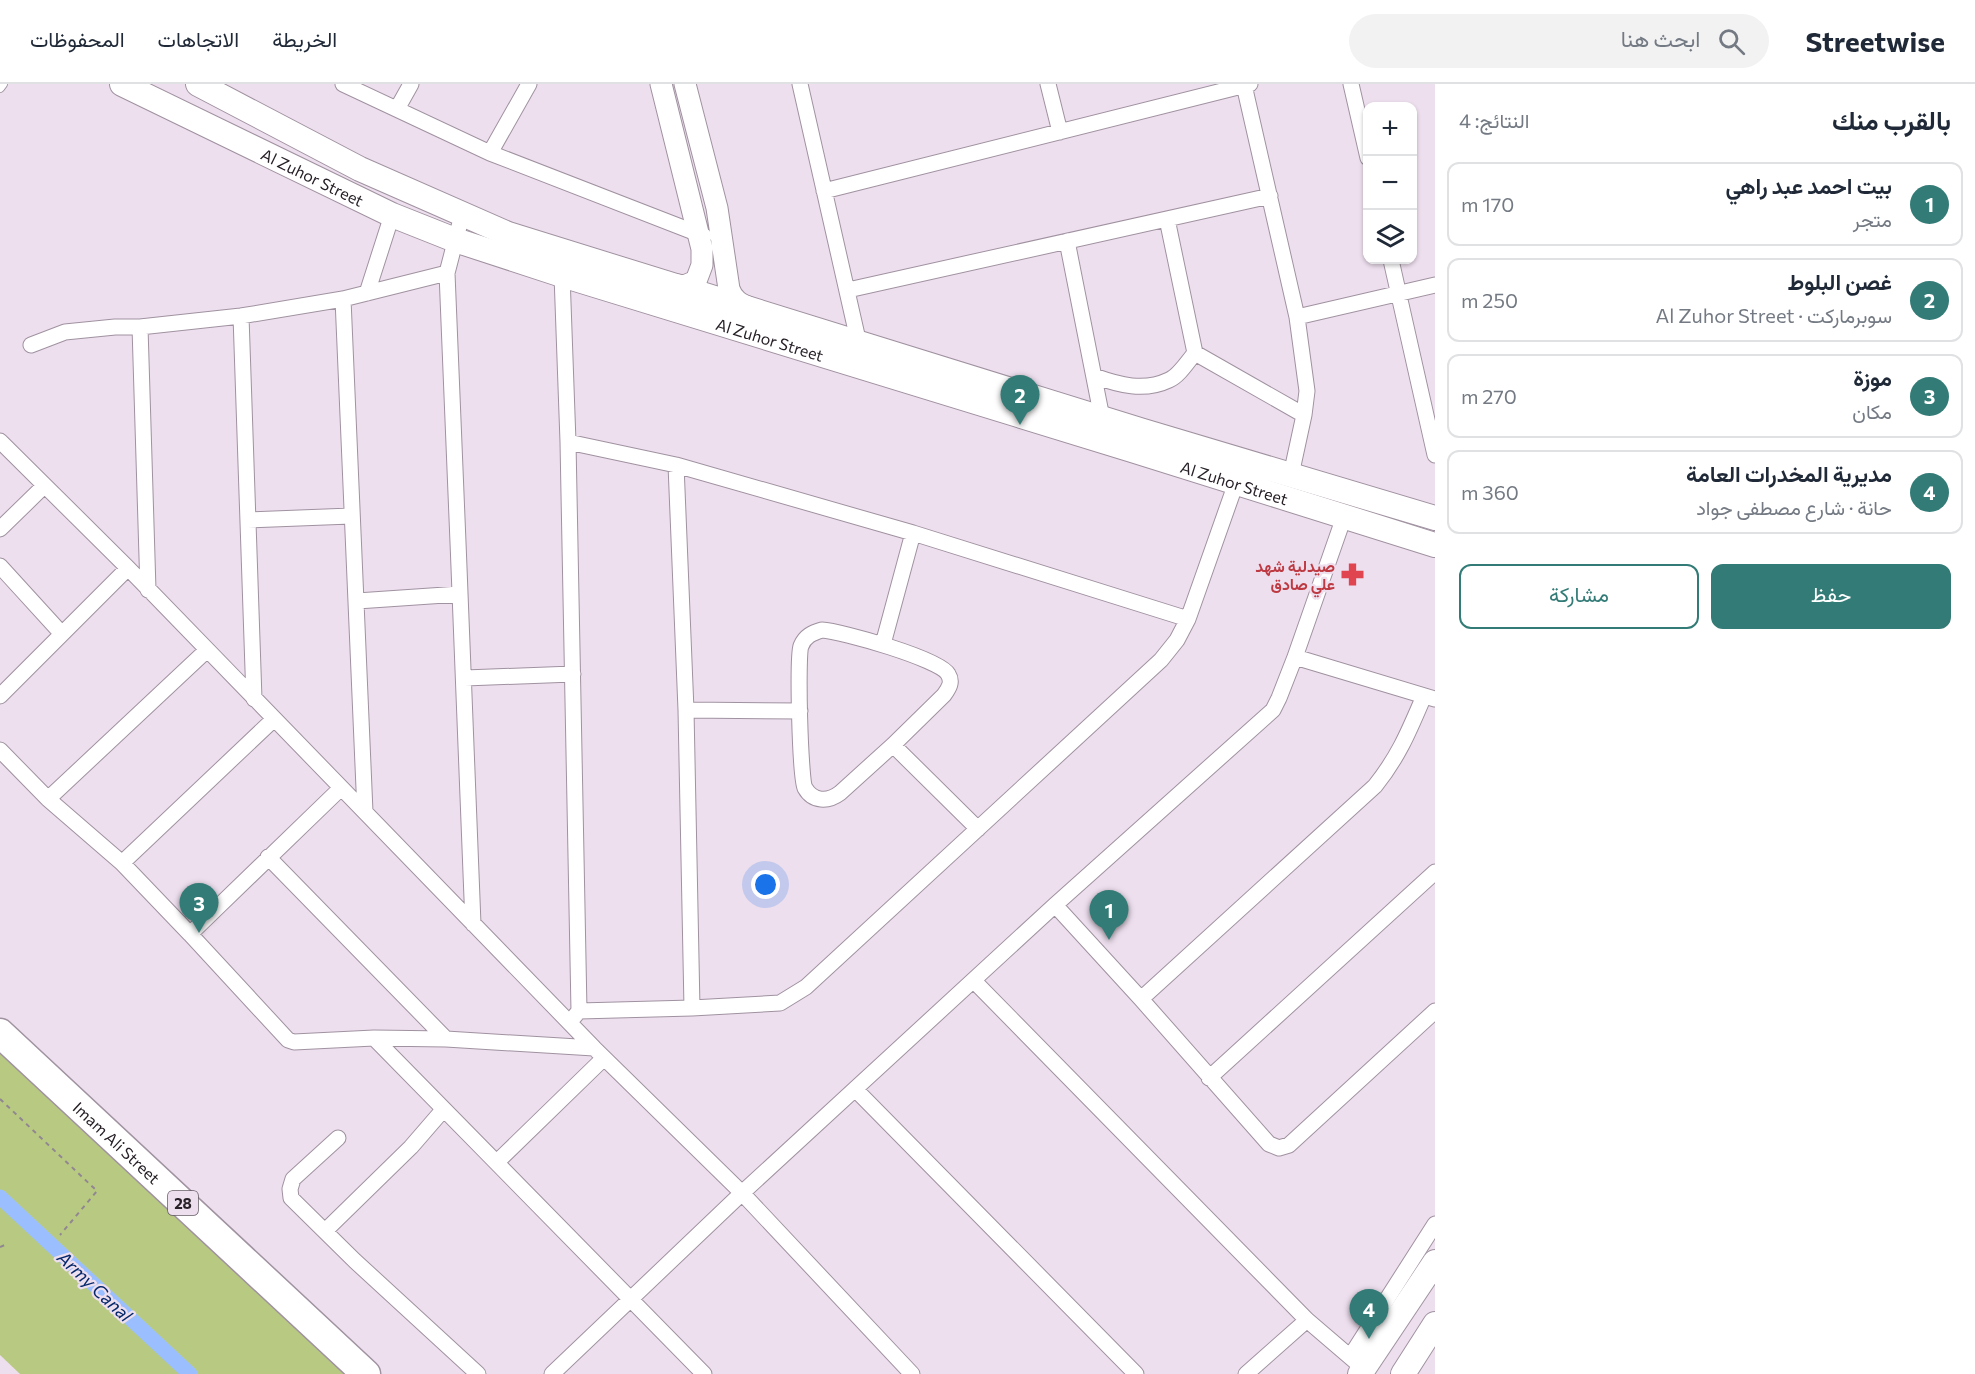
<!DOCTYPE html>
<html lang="ar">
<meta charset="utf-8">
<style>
:root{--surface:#fff;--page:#f2f2f3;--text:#1f2937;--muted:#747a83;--line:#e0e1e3;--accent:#337b76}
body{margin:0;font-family:Commissioner,Vazirmatn,sans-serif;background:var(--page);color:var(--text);direction:rtl}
.controls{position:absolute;right:18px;top:18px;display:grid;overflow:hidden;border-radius:12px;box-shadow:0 2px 4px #0004}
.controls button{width:54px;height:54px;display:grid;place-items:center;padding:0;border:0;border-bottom:2px solid var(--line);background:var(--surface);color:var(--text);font:30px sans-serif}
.you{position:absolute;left:766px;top:801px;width:21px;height:21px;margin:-15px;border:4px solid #fff;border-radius:50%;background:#1a73e8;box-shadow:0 0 0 9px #1a73e833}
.badge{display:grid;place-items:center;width:39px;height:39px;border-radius:50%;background:var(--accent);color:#fff;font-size:20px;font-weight:700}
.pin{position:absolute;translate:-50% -50px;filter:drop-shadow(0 2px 3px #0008)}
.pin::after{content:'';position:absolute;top:32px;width:21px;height:18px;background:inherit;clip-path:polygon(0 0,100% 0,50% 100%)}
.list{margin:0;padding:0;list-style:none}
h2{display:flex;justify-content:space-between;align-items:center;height:78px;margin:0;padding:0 24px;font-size:26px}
h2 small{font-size:20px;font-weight:400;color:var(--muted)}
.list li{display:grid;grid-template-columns:39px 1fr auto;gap:18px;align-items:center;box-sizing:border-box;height:84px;margin:0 12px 12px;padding:0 12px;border:2px solid var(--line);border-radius:12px}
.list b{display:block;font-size:22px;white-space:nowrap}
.list p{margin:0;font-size:20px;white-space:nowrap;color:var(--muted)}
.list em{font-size:20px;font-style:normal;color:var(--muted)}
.actions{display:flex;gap:12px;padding:18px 24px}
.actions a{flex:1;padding:14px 0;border:2px solid var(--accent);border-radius:12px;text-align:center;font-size:21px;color:var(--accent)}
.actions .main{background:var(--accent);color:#fff}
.icon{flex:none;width:33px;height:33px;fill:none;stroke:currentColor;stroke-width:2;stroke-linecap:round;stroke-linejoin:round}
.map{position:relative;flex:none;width:1435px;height:1290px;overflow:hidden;direction:ltr}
header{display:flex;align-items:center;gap:36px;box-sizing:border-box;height:84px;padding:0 30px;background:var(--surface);border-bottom:2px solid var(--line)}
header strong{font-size:28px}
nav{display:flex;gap:33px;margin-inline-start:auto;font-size:21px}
.search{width:420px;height:54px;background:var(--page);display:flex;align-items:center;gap:15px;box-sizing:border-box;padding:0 21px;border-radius:33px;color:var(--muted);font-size:22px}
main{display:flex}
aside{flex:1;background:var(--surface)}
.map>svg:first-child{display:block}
</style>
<header>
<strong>Streetwise</strong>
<div class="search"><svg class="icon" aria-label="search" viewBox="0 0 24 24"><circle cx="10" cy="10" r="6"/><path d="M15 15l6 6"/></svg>ابحث هنا</div>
<nav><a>الخريطة</a><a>الاتجاهات</a><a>المحفوظات</a></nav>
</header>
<main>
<aside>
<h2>بالقرب منك<small>النتائج: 4</small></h2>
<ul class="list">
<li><span class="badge">1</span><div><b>بيت احمد عبد راهي</b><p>متجر</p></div><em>170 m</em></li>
<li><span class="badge">2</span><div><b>غصن البلوط</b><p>سوبرماركت · Al Zuhor Street</p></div><em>250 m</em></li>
<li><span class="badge">3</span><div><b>موزة</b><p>مكان</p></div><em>270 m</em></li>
<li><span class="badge">4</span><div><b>مديرية المخدرات العامة</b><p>حانة · شارع مصطفى جواد</p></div><em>360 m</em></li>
</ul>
<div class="actions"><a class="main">حفظ</a><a>مشاركة</a></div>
</aside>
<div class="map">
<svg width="1435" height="1290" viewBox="0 0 1435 1290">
<rect width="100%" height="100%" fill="#eedfee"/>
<path fill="#b8ca82" d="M0 956 359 1290H20L0 1271Z"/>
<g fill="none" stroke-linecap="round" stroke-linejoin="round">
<path stroke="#9bbffe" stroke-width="15" d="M0 1113 190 1290"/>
<defs>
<path id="lane" d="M0 4 3 0"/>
<path id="street" d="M343 0 490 69 704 152
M800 0 859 260
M1048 0 1060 48
M1351 0 1368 74
M1244 1 1297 233 1307 307 1304 331 1291 391
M397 25 411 0
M490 69 529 0
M824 107 1250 0
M1167 135 1195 269 1304 331
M1067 157 1102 334
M1391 176 1435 371
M447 189C455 406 466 623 473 840
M562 191 568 358 579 927 574 933
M848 206 1270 112
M367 209 392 131
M343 215 365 728
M241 232 254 615
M1297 233 1435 201
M140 243 148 506
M31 261 65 248 115 243H140L241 232 343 215 447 189 462 131
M1094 292C1119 301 1144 308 1169 296 1179 292 1188 277 1195 269
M0 357 128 484 594 964 742 1109 912 1290
M568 358 676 381 913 449 1188 535
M676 381 686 626 692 924
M248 436 351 432
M0 445 44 402
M0 482 62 550
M357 517 460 510
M822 546C841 547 940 575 948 590 953 598 949 604 944 611L893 661 840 709C828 718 813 718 805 704 800 695 797 572 801 562 805 552 812 549 822 546Z
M883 560 913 449
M1295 573 1435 615
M465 594 573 590
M0 612 128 484
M686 626 800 627
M893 661 978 745
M0 666 48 715 122 779 274 635
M48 715 207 566
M268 773 446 955 594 964
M122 779 190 850 341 704
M1055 821 1141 915 1269 1060 1279 1064 1289 1061 1435 927
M190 850 288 956 294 958 374 954 446 955
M974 897 1307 1236 1363 1284
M1141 915 1375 702C1399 672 1409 647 1424 612
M579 927 692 924 780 919 806 903 1161 576 1177 556 1188 535 1236 399
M374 954 704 1290
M1209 994 1435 788
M855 1005 1136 1290
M338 1054 293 1095 290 1105 291 1114 355 1177 478 1290
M497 1078 604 974
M325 1147 411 1063 443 1026
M1350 1273 1435 1140
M552 1290 742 1109 855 1005 1055 821 1273 626 1279 614 1295 573 1344 433
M1246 1290 1307 1236"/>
<path id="secondary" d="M661 0 702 165V181L696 197 684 202 670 200
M685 0 717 124 729 205C733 216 740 220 750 224"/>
<g id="primary">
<path id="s1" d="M122 0 392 131 455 156 562 191 1132 366 1435 461"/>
<path d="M198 0 360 85 508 150 1143 347 1435 434"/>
<path d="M1360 1290 1435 1178"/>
<path d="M1403 1290 1435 1240"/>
</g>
<g id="highway">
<path id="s2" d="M0 949 366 1290"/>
</g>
</defs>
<use href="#lane" stroke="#a092a0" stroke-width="10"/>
<use href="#street" stroke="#a092a0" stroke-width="17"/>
<use href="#secondary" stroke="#a092a0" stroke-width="23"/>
<use href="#primary" stroke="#a092a0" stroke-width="26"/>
<use href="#highway" stroke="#a092a0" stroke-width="31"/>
<path stroke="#918791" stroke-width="2" stroke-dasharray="4.5 4.5" stroke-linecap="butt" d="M0 1015 97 1107 60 1151
M0 1163 7 1160"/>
<use href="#lane" stroke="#fff" stroke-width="8"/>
<use href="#street" stroke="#fff" stroke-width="15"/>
<use href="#secondary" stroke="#fff" stroke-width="21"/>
<use href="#primary" stroke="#fff" stroke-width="24"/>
<use href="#highway" stroke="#fff" stroke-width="28"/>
</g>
<defs>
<symbol id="pharmacy-bare" viewBox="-9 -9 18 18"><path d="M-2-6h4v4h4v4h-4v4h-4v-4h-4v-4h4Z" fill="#e0444e" stroke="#eedfee" stroke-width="2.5" paint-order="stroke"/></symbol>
</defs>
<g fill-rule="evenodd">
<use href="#pharmacy-bare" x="1336" y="474" width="33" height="33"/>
</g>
<g text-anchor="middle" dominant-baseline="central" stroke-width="4.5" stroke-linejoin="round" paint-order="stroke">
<rect fill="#eedfee" stroke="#635a63" stroke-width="1.5" x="168" y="1107" width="30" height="24" rx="4.5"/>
<g font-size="15" font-weight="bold" fill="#272127">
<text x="183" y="1119">28</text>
</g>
<g font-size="16" fill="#272127" stroke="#eedfee">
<text stroke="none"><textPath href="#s1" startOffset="212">Al Zuhor Street</textPath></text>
<text stroke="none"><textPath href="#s1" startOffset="698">Al Zuhor Street</textPath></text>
<text stroke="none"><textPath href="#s1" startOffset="1184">Al Zuhor Street</textPath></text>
<text stroke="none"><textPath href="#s2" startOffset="160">Imam Ali Street</textPath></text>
</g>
<g font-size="16" font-weight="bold" fill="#be3a42" stroke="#eedfee" text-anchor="end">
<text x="1335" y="481">صيدلية شهد<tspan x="1335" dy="18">علي صادق</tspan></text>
</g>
<g font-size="18" font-style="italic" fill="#05286b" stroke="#eedfee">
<text transform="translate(95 1202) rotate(43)">Army Canal</text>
</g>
</g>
</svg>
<div class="controls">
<button>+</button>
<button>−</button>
<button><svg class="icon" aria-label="layers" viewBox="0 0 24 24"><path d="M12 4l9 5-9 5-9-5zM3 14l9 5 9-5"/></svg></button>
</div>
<div class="you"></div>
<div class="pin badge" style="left:1109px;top:856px">1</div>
<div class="pin badge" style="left:1020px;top:341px">2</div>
<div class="pin badge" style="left:199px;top:849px">3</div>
<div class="pin badge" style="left:1369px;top:1255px">4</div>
</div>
</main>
